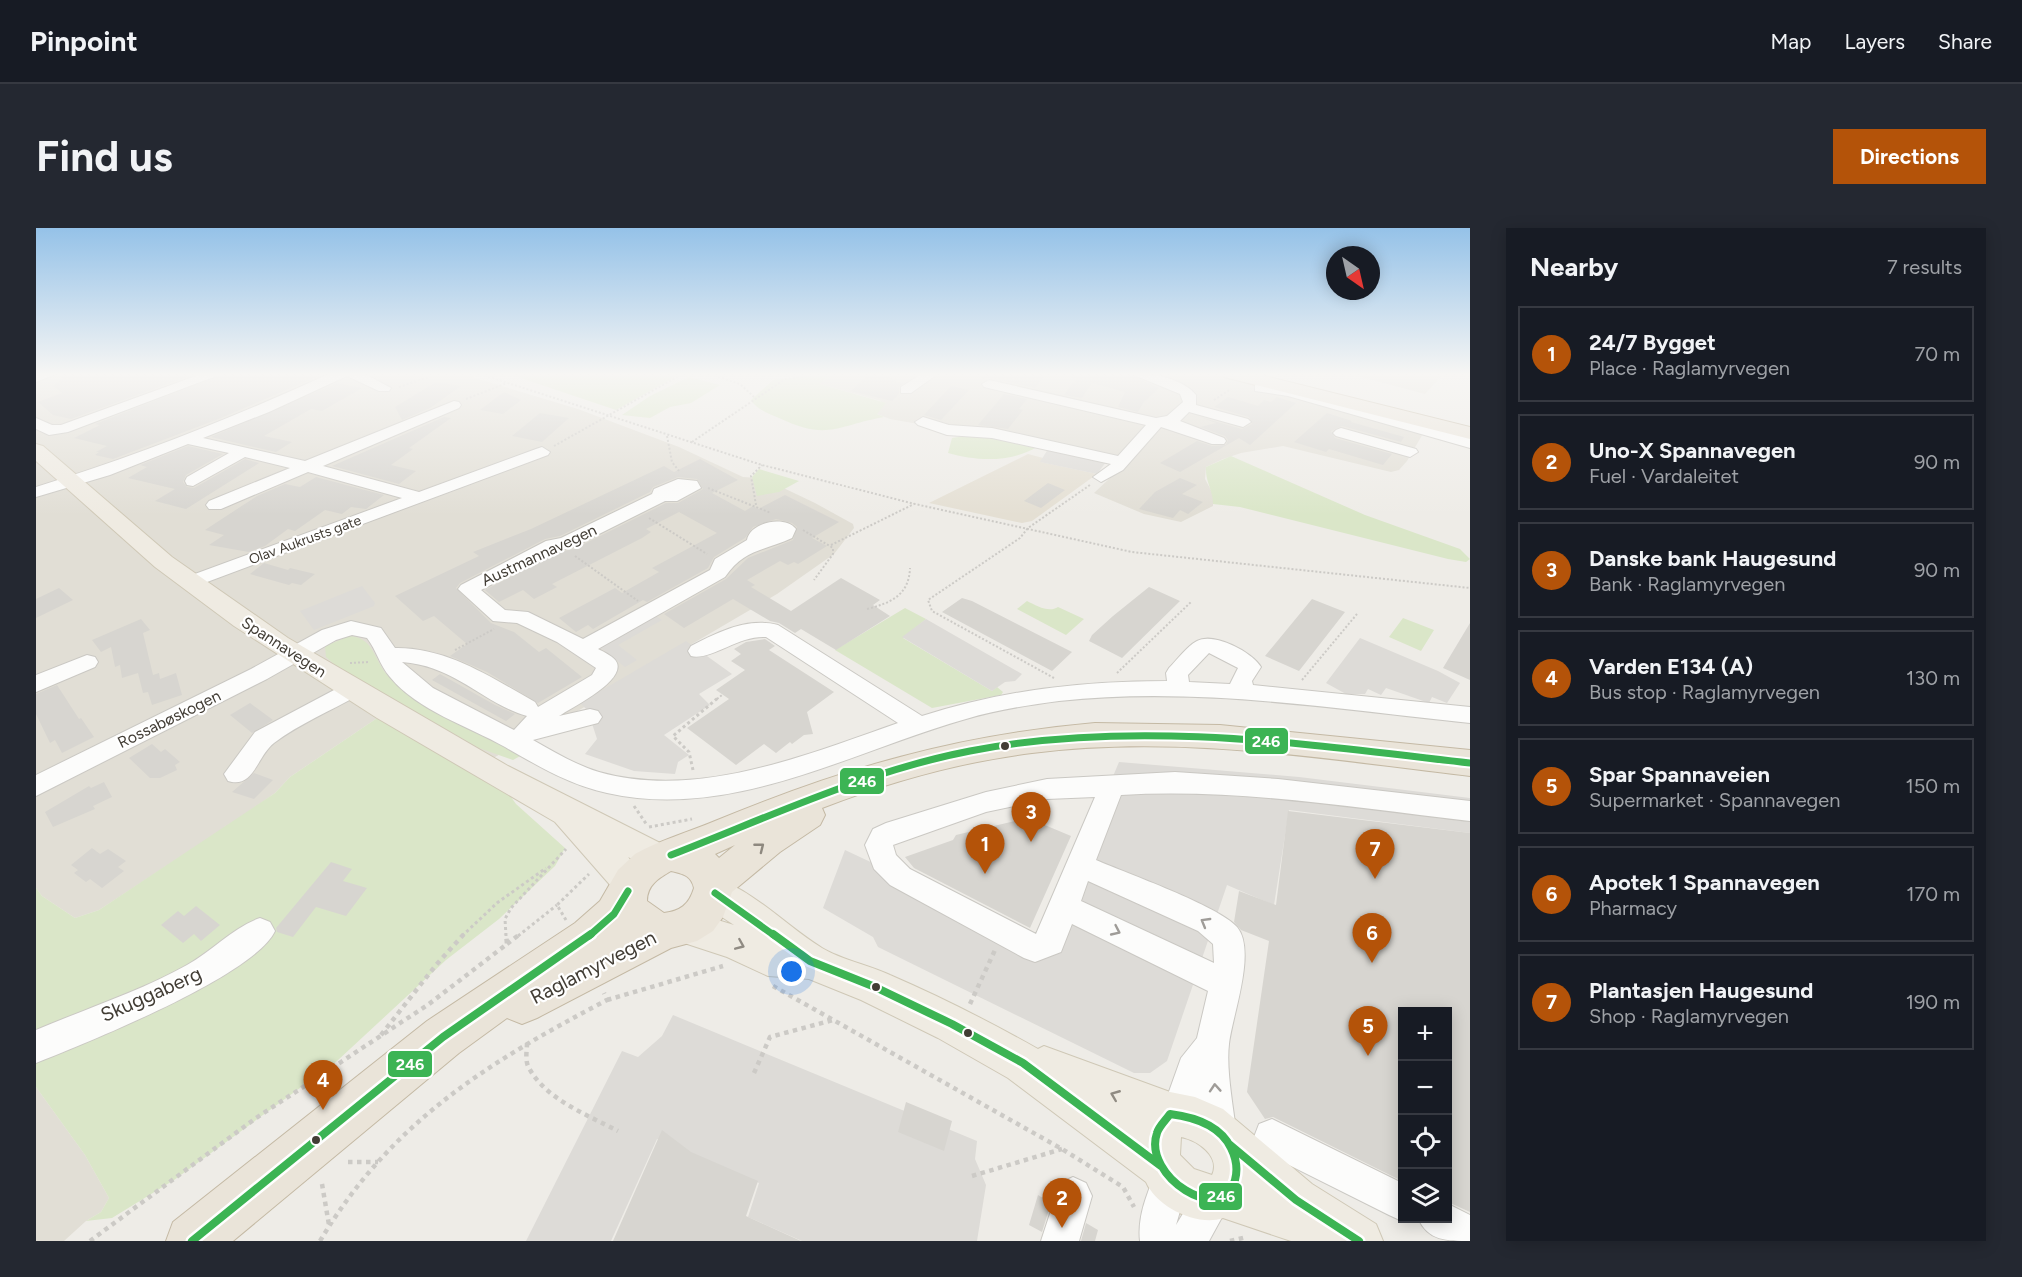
<!DOCTYPE html>
<meta charset="utf-8">
<style>
:root{--surface:#171b24;--page:#242831;--text:#f1f3f6;--muted:#9ea1a6;--line:#363941;--accent:#b45309}
body{margin:0;font-family:Figtree,sans-serif;background:var(--page);color:var(--text)}
.controls{position:absolute;right:18px;bottom:18px;display:grid;overflow:hidden;border-radius:0px;box-shadow:0 3px 15px #0003}
.controls button{width:54px;height:54px;display:grid;place-items:center;padding:0;border:0;border-bottom:2px solid var(--line);background:var(--surface);color:var(--text);font:30px sans-serif}
.compass{position:absolute;left:1290px;top:18px;width:54px;height:54px;border-radius:50%;background:var(--surface);box-shadow:0 3px 15px #0003;rotate:146deg}
.you{position:absolute;left:756px;top:744px;width:21px;height:21px;margin:-15px;border:4px solid #fff;border-radius:50%;background:#1a73e8;box-shadow:0 0 0 9px #1a73e833}
.badge{display:grid;place-items:center;width:39px;height:39px;border-radius:50%;background:var(--accent);color:#fff;font-size:20px;font-weight:700}
.pin{position:absolute;translate:-50% -50px;filter:drop-shadow(0 2px 3px #0008)}
.pin::after{content:'';position:absolute;top:32px;width:21px;height:18px;background:inherit;clip-path:polygon(0 0,100% 0,50% 100%)}
.list{margin:0;padding:0;list-style:none}
h2{display:flex;justify-content:space-between;align-items:center;height:78px;margin:0;padding:0 24px;font-size:26px}
h2 small{font-size:20px;font-weight:400;color:var(--muted)}
.list li{display:grid;grid-template-columns:39px 1fr auto;gap:18px;align-items:center;box-sizing:border-box;height:96px;margin:0 12px 12px;padding:0 12px;border:2px solid var(--line);border-radius:0px}
.list b{display:block;font-size:22px;white-space:nowrap}
.list p{margin:0;font-size:20px;white-space:nowrap;color:var(--muted)}
.list em{font-size:20px;font-style:normal;color:var(--muted)}
.icon{flex:none;width:33px;height:33px;fill:none;stroke:currentColor;stroke-width:2;stroke-linecap:round;stroke-linejoin:round}
.map{position:relative;flex:none;width:1434px;height:1013px;overflow:hidden;border-radius:0px}
header{display:flex;align-items:center;gap:36px;box-sizing:border-box;height:84px;padding:0 30px;background:var(--surface);border-bottom:2px solid var(--line)}
header strong{font-size:28px}
nav{display:flex;gap:33px;margin-inline-start:auto;font-size:21px}
.intro{display:flex;align-items:center;justify-content:space-between;box-sizing:border-box;height:144px;padding:0 36px}
h1{margin:0;font-size:42px}
.button{padding:15px 27px;border-radius:0px;background:var(--accent);color:#fff;font-size:21px;font-weight:700}
main{display:flex;gap:36px;padding:0 36px}
aside{flex:1;background:var(--surface);border-radius:0px;box-shadow:0 3px 15px #0003}
.map>svg:first-child{display:block}
</style>
<header>
<strong>Pinpoint</strong>
<nav><a>Map</a><a>Layers</a><a>Share</a></nav>
</header>
<div class="intro"><h1>Find us</h1><a class="button">Directions</a></div>
<main>
<div class="map">
<svg width="1434" height="1013" viewBox="0 0 1434 1013">
<rect width="100%" height="100%" fill="#eeece7"/>
<path fill="#e1ded5" d="M0 145H422L542 181 643 219 707 249 722 250 737 255 779 275 817 296 818 300 798 326 741 366 528 491 450 534 353 482 254 549 239 565 202 591 63 682 39 690 6 668 0 660Z
M801 145H1209L1207 147 1388 204 1371 233 1363 242 1355 244 1247 218 1205 225 1187 231 1170 239 1169 251 1177 266V278L1145 294 1108 286 1058 265 1074 250 1082 237 1025 221 854 191 841 186 845 173 784 156 786 152Z
M1310 145H1408L1389 166Z
M0 859 49 927 73 970 65 984 50 993 28 1013H0Z"/>
<path fill="#e4dfd3" d="M992 226 1007 230 1005 234 1061 246 996 293 986 295 893 275Z"/>
<path fill="#dae6c8" d="M470 145H646L580 182Z
M774 148 792 149 784 156 850 175 841 186 848 189C799 198 792 213 743 190 733 186 720 181 715 172L737 152Z
M653 149 684 157 655 175 634 179 614 190 586 187 614 168Z
M935 207 1001 219C974 235 940 233 912 225L916 210Z
M1195 228 1329 287 1424 321 1434 331 1430 334 1412 331 1204 279 1177 276C1177 262 1169 253 1170 239Z
M723 241 763 253 743 264 721 268 716 249Z
M991 373C1001 378 1013 385 1022 379L1048 391 1030 407 981 381Z
M869 380 890 391 867 410 956 463 961 459 967 464 965 467 896 480 799 422Z
M1367 390 1398 402 1385 423 1353 409Z
M314 408C340 410 338 436 355 451 389 481 446 505 486 527L477 532 443 520 300 438 290 429 289 418Z
M353 482 450 534 480 576 529 620 519 638 463 691 410 732 301 833 138 952 76 990 50 993 65 984 73 970 49 927 0 859V660L6 668 39 690 63 682 239 565 254 549Z"/>
<path fill="#dddbd7" d="M1012 221 1070 234 1061 246 1004 234Z
M326 358 339 375 338 378 278 402 264 383Z
M617 386 626 392 582 417 601 432 589 439 561 417Z
M890 391 986 446 979 453 969 454 956 463 866 409Z
M1324 410 1402 443 1424 455 1411 475 1396 469 1393 475 1350 460 1345 467 1332 461 1329 466H1310L1290 455Z
M650 413 696 446 663 466 674 477 628 507 653 527 642 534 639 546 598 543 549 526 561 511 552 483 544 475Z
M1083 534 1263 549 1434 570V605L1253 582 1238 677 1191 657 1131 833 1114 845H1098L842 719 837 709 787 680 809 622 1007 715Z
M637 787 941 913 939 931 950 957 941 1013H766L712 989 723 955 621 911 575 1013H490L586 823 602 829 626 808Z"/>
<path fill="#d7d5d0" d="M27 145H162L35 191 17 187 2 174 26 165 17 158 26 151Z
M190 145H265L283 148 185 190 77 231 59 227 63 224H60L71 218 38 210 64 197 59 196Z
M834 145 861 151 858 153 867 155 863 159V166L856 173 815 163Z
M946 145H1011L999 160 954 150 945 151Z
M1037 145H1091L1123 160 1107 175 1102 184 1082 179 1089 164 1056 155 1046 170 1028 167 1040 151 1036 150Z
M400 154 425 158 394 180 366 192 359 179Z
M301 155 326 160 286 183 275 181 228 208 256 214 240 224 175 209Z
M915 158 933 162 905 192 888 187Z
M468 164 485 172 467 186 444 182Z
M968 166 991 171 983 181 987 182 972 201 942 197Z
M1192 169 1222 178 1228 172 1235 174 1241 169 1260 175 1214 217 1203 210 1144 244 1124 235 1161 213 1176 218 1190 217 1192 212 1189 208 1164 199 1180 195 1164 189 1206 201 1216 196 1213 189 1178 179Z
M504 185 533 190 506 214 476 208Z
M1291 185 1316 193 1315 194 1368 209 1365 214 1306 198 1295 203 1299 210 1356 226 1347 237 1293 221 1290 224 1258 214Z
M408 189 415 190 373 220 377 221 355 237 380 243 363 256 296 238Z
M152 218 187 226 150 247 147 254 151 259 158 260 209 231 223 235 150 281 119 273 139 261 92 250 111 239 104 237Z
M664 231 702 252 676 265 709 283 717 278 722 281 749 267 803 294 776 310 791 318 762 336 758 334 752 337 744 333 711 352 719 357 715 359 755 383 805 350 844 372 837 377 854 388 800 422 765 401 759 405 743 395 734 393 697 371 648 400 628 386 690 351 712 330 757 312 761 299 756 295 740 291 717 299 709 310 678 329 672 340 611 374 607 372 557 401 552 397 540 404 523 390 579 360 586 365 623 344 616 340 681 305 643 284 610 301 615 304 606 310 516 356 521 359 498 371 487 362 463 374 449 362 523 324 538 321 630 275H642L667 261 661 251 642 249 617 259 614 264 524 308 509 311 424 355 420 360 455 395 478 404 503 424 510 420 546 449 502 475 451 444 414 428 431 416 398 388 387 393 359 368 443 328 437 324 495 301 628 238 638 244Z
M280 249 348 267 330 281 315 279 306 286 289 282 259 303 252 301 229 318 213 324 173 317 188 307 169 302 221 268 249 256 264 259Z
M1144 250 1161 257 1146 266 1167 274 1152 286 1144 282 1137 290 1103 281 1119 264Z
M1012 255 1029 262 1005 280 988 273Z
M228 335 252 342 254 340 279 346 265 357 256 355 253 357 214 346Z
M1113 359 1144 373 1086 430 1053 413 1056 407 1077 388Z
M23 360 37 372 0 390V371Z
M926 370 936 373 1036 424 1016 443 906 384Z
M1276 371 1309 384 1263 443 1229 428Z
M105 391 114 402 107 405 117 447 123 445 124 451 140 445 146 467 116 477 112 464 107 465 102 445 86 450 84 437 79 439 75 419 65 424 56 412Z
M1434 395V452L1407 440Z
M729 411 739 418 733 422 798 464 771 484 777 506 768 507 756 516 754 514 740 525 728 516 700 537 651 500 693 471 680 462 709 442 695 433 705 426 698 421 710 414Z
M404 446 459 477 479 486 470 493 396 452Z
M21 457 43 491 45 490 58 509 26 525 19 512 14 515 0 486V466Z
M214 475 237 492 216 505 194 487Z
M116 516 125 524 129 521 144 534 139 537 141 542 124 550H114L93 530Z
M218 545 237 552 218 571 196 564Z
M68 554 76 569 57 578 59 581 17 599 9 584 53 558 55 560Z
M1252 583 1434 605V984L1412 974V783H1366V953L1237 889 1229 891 1211 864 1233 713 1205 702 1198 694 1203 663 1240 677Z
M992 590 1035 608 994 700 878 640 869 629 917 612 920 607Z
M56 620 64 626 72 621 90 633 82 639 88 643 66 660 54 651 50 654 38 645 42 642 35 637Z
M295 634 316 641 307 653 331 660 310 688 280 679 257 709 241 704 240 700Z
M160 678 184 697 165 713 158 706 147 715 125 697 142 683 148 688Z
M870 874 916 893 908 923 862 904Z
M626 902 655 924 722 953 710 988 765 1013H577Z
M1002 967 1015 975 1006 1004 993 997Z
M1050 995 1062 1002 1059 1013H1045Z"/>
<g fill="none" stroke-linecap="round" stroke-linejoin="round">
<defs>
<path id="minor" d="M0 145H22L0 154Z
M168 145H188L32 204 13 207 0 201V190L16 197H25Z
M295 145H327L355 160 353 163H343L311 148 233 184 167 210 269 233 418 173 423 174 425 177 423 180 287 238 383 264 500 221 506 219 514 224 512 227 155 360 148 358 145 354 148 350 366 270 272 244 185 281H173L170 277 173 273 254 240 209 229 157 258 151 257 149 253 151 249 193 225 152 216 74 247 0 269V259C101 228 199 189 295 145Z
M887 145H903L875 165H865V159Z
M1093 145C1113 144 1147 150 1160 167V177L1212 191 1215 194 1207 199 1153 184 1144 193 1188 210 1190 213 1188 216H1176L1125 199 1087 242 1065 254 1057 249 1075 236 956 210 911 207 882 197 879 194 887 189 913 197 956 200 1082 228 1110 197 948 159 946 156 953 152 1120 190 1131 188 1147 174 1144 166Z
M1224 156 1258 161 1434 210V220L1252 168 1219 163V157Z
M1305 200 1380 221 1382 224 1374 229 1300 208 1297 205 1300 202Z
M642 251 661 253 665 260 641 273H629L537 319 522 322 445 362 469 382 492 384 547 411 674 342 679 331 711 312C714 294 749 287 760 301L756 310C728 323 708 321 689 349L562 421C568 424 579 429 581 435 588 454 536 479 523 488L554 481 562 483 566 489 562 495 497 512C518 524 540 537 563 544 662 572 770 527 862 495L730 409C703 407 674 433 655 428L652 423 655 418C682 404 712 389 742 397L886 488C967 462 1046 453 1131 453L1130 445 1133 440C1141 432 1151 418 1161 413 1178 404 1216 424 1225 439L1216 453 1217 457 1434 479V495C1298 481 1160 458 1023 473 992 477 960 482 930 491 814 524 695 593 571 565 534 557 502 538 469 519 432 498 382 483 354 449 343 436 341 423 331 410L316 407 300 412 231 451 0 568V547L215 441 286 402 315 393 345 400 359 420C411 419 456 450 499 474L502 479 556 447 560 440 521 414 481 395 457 393 422 361 425 357 510 313 525 310 616 266 618 261ZM1173 425 1202 440 1194 456 1153 454 1152 447ZM366 434C420 438 446 475 491 488L478 502 397 460Z
M51 427 59 429 62 434 59 439 0 464V447Z
M315 453 323 455 326 461 323 467C296 482 263 496 238 515 221 528 218 561 192 553L188 546 219 504Z
M1139 544 1242 551 1434 573V593C1318 580 1202 560 1085 567L1060 632C1090 645 1183 678 1201 699 1221 723 1196 788 1193 816 1190 841 1197 877 1200 903L1194 915 1182 921 1170 915 1164 903 1163 875 1154 898 1142 903 1130 898 1125 886 1145 830 1161 810 1172 763 1036 696 1025 724 999 734 988 730 854 657 838 641 829 617 837 601 850 595 950 564 1011 551ZM1059 569 1000 706 874 641 860 627 857 617 950 584 1011 571ZM1052 653 1162 703 1177 716 1178 735 1045 673Z
M224 690 234 694 239 703C218 748 50 815 0 835V802C49 781 105 763 151 737 176 723 198 699 224 690Z
M1236 891 1366 955V990H1371L1366 993 1353 987 1223 922 1218 909 1223 896Z
M1135 934 1148 939 1153 952 1140 997 1164 958 1177 952 1190 958 1196 971 1173 1013H1104C1101 988 1112 963 1122 939Z
M1037 949 1050 955 1056 968 1043 1013H1005L1024 955Z
M1412 976 1434 987V1013C1411 1013 1392 1013 1382 990H1412Z"/>
<path id="major" d="M0 216 7 218 136 329 252 410 472 538 634 620 639 630 634 640 622 644 592 629 606 644 612 655 606 666 594 670 582 666 519 594 341 490 198 398 119 339 0 233Z
M679 650C720 664 750 698 786 720 806 732 833 737 854 747 905 769 954 794 1002 821L1008 818 1134 864 1159 869 1187 881 1276 956 1340 996 1347 1013H1255L1187 990C1162 999 1120 979 1110 954L972 850 902 810 825 772 773 751 732 748 691 729 636 711 631 699 636 687 649 682 698 697 666 676 661 665 666 654ZM1145 909C1161 912 1185 928 1176 947L1158 941 1144 927Z"/>
<path id="highway" d="M1186 145H1217L1434 199V211L1188 149Z
M1059 495 1184 497 1434 522V548C1290 531 1141 506 996 525 924 534 853 554 786 580L789 587 784 597 744 624 696 664 687 689 677 703 661 713 635 720 501 790 486 796 471 790 423 825 197 1013H130L137 994 391 793 539 695 564 673 582 642 599 626C624 612 653 604 679 593 807 540 920 507 1059 495ZM699 617 683 630 679 626ZM635 643C647 646 655 647 658 660 653 677 644 683 628 685L611 673C611 657 623 650 635 643Z"/>
</defs>
<use href="#minor" stroke="#cac8c3" stroke-width="2"/>
<use href="#major" stroke="#cfc8b6" stroke-width="2"/>
<use href="#highway" stroke="#c4b9a4" stroke-width="2"/>
<path stroke="#cccac6" stroke-width="2" stroke-dasharray="2 2" stroke-linecap="butt" d="M441 145 726 237 879 276 1096 324 1434 360
M671 145 704 156 718 169
M363 159 404 145
M430 171 471 155
M1178 172 1195 161
M631 208 636 234 643 243
M656 214 749 151 795 145
M518 218 648 145
M672 260 735 285
M720 277 715 248 726 237
M613 290 671 326
M767 302 797 320V326L778 352
M795 317 878 276
M539 328 602 373
M831 381C855 375 873 367 874 340
M419 422 458 401
M314 435 334 434
M1081 445 1155 374
M1018 450 896 383 892 372 984 310 992 300 1054 257
M1266 452 1321 386
M681 471 686 467"/>
<path stroke="#cccac6" stroke-width="3" stroke-dasharray="3 3" stroke-linecap="butt" d="M657 542 653 524 637 508 683 469
M598 578 611 597
M613 599 656 591
M530 692 521 677 553 646
M426 708 461 675 510 640
M470 708 469 691 475 680 530 621
M482 708 521 677"/>
<path stroke="#cccac6" stroke-width="4.5" stroke-dasharray="4.5 4.5" stroke-linecap="butt" d="M471 716 484 706
M737 758 1026 921 1087 959 1098 979
M571 772 687 738
M934 776 959 722
M345 807 400 737 428 706
M491 815C491 822 489 831 492 838 508 871 552 887 582 903
M718 845 734 809 797 792
M312 934H342
M936 948 1026 921
M286 956 293 997
M54 1013 220 890 393 776 471 716 470 706
M284 1013C355 894 451 835 571 772L568 765
M1194 1013 1211 1009"/>
<use href="#minor" fill="#fcfcfb" fill-rule="evenodd"/>
<use href="#major" fill="#efebe2" fill-rule="evenodd"/>
<use href="#highway" fill="#eae4d9" fill-rule="evenodd"/>
<defs>
<path id="bus-1-far1" d="M635 627C733 589 830 543 934 523 1099 491 1269 516 1434 535
M679 665 739 708
M553 708 578 686 592 663"/>
<path id="bus-1" d="M737 706 774 733 839 759 916 796 987 835 1125 938
M1134 886C1158 889 1184 897 1195 920 1200 930 1202 941 1199 952 1186 999 1106 948 1121 905 1123 898 1130 892 1134 886Z
M1193 916 1260 972 1323 1013
M156 1013 407 809 555 706"/>
</defs>
<use href="#bus-1-far1" stroke="#fff" stroke-width="11"/>
<use href="#bus-1" stroke="#fff" stroke-width="13"/>
<use href="#bus-1-far1" stroke="#3cb454" stroke-width="7"/>
<use href="#bus-1" stroke="#3cb454" stroke-width="8"/>
</g>
<defs><path id="oneway-chevron" d="M-2-3.5L2.5 0L-2 3.5" fill="none" stroke-width="1.6" stroke-linecap="round" stroke-linejoin="round" transform="scale(1.5)"/></defs>
<use stroke="#8e887f" href="#oneway-chevron" transform="translate(724 619) rotate(-38)"/>
<g stroke="#9f9c98">
<use href="#oneway-chevron" transform="translate(1169 694) rotate(-150)"/>
<use href="#oneway-chevron" transform="translate(1080 703) rotate(25)"/>
<use href="#oneway-chevron" transform="translate(1179 860) rotate(-94)"/>
</g>
<g stroke="#908b83">
<use href="#oneway-chevron" transform="translate(704 717) rotate(23)"/>
<use href="#oneway-chevron" transform="translate(1079 867) rotate(-158)"/>
</g>
<linearGradient id="sky" x2="0" y2="1"><stop stop-color="#95c2e8"/><stop offset="0.51" stop-color="#f7f6f4"/><stop offset="1" stop-color="#f7f6f4" stop-opacity="0"/></linearGradient>
<rect width="1434" height="287" fill="url(#sky)"/>
<g fill="#423d35" stroke="#fff" stroke-width="2">
<circle cx="969" cy="518" r="5"/>
<circle cx="840" cy="759" r="5"/>
<circle cx="932" cy="805" r="5"/>
<circle cx="280" cy="912" r="5"/>
</g>
<g text-anchor="middle" dominant-baseline="central" stroke-width="4.5" stroke-linejoin="round" paint-order="stroke">
<g font-size="14" fill="#423d35" stroke="#fff">
<text transform="translate(269 312) rotate(-20)">Olav Aukrusts gate</text>
</g>
<g font-size="16" fill="#423d35" stroke="#fff">
<text transform="translate(503 327) rotate(-25)">Austmannavegen</text>
<text transform="translate(248 419) rotate(33)">Spannavegen</text>
<text transform="translate(133 491) rotate(-26)">Rossabøskogen</text>
</g>
<g font-size="20" fill="#423d35" stroke="#fff">
<text transform="translate(557 739) rotate(-27)">Raglamyrvegen</text>
<text transform="translate(115 766) rotate(-24)">Skuggaberg</text>
</g>
</g>
<g stroke="#fff" stroke-width="2">
<rect x="1208" y="499" width="45" height="28" rx="6" fill="#3cb454"/>
<rect x="803" y="539" width="46" height="28" rx="6" fill="#3cb454"/>
<rect x="351" y="822" width="46" height="28" rx="6" fill="#3cb454"/>
<rect x="1162" y="954" width="45" height="29" rx="6" fill="#3cb454"/>
</g>
<g font-size="16" text-anchor="middle" font-weight="bold" fill="#fff">
<text x="1230" y="519">246</text>
<text x="826" y="559">246</text>
<text x="374" y="842">246</text>
<text x="1185" y="974">246</text>
</g>
</svg>
<div class="controls">
<button>+</button>
<button>−</button>
<button><svg class="icon" aria-label="locate" viewBox="0 0 24 24"><circle cx="12" cy="12" r="6"/><path d="M12 2v4M12 18v4M2 12h4M18 12h4"/></svg></button>
<button><svg class="icon" aria-label="layers" viewBox="0 0 24 24"><path d="M12 4l9 5-9 5-9-5zM3 14l9 5 9-5"/></svg></button>
</div>
<svg class="compass" viewBox="-18 -18 36 36"><path d="M0-13l5 13h-10z" fill="#e53935"/><path d="M0 13l5-13h-10z" fill="#9ea1a6"/></svg>
<div class="you"></div>
<div class="pin badge" style="left:949px;top:646px">1</div>
<div class="pin badge" style="left:1026px;top:1000px">2</div>
<div class="pin badge" style="left:995px;top:614px">3</div>
<div class="pin badge" style="left:287px;top:882px">4</div>
<div class="pin badge" style="left:1332px;top:828px">5</div>
<div class="pin badge" style="left:1336px;top:735px">6</div>
<div class="pin badge" style="left:1339px;top:651px">7</div>
</div>
<aside>
<h2>Nearby<small>7 results</small></h2>
<ul class="list">
<li><span class="badge">1</span><div><b>24/7 Bygget</b><p>Place · Raglamyrvegen</p></div><em>70 m</em></li>
<li><span class="badge">2</span><div><b>Uno-X Spannavegen</b><p>Fuel · Vardaleitet</p></div><em>90 m</em></li>
<li><span class="badge">3</span><div><b>Danske bank Haugesund</b><p>Bank · Raglamyrvegen</p></div><em>90 m</em></li>
<li><span class="badge">4</span><div><b>Varden E134 (A)</b><p>Bus stop · Raglamyrvegen</p></div><em>130 m</em></li>
<li><span class="badge">5</span><div><b>Spar Spannaveien</b><p>Supermarket · Spannavegen</p></div><em>150 m</em></li>
<li><span class="badge">6</span><div><b>Apotek 1 Spannavegen</b><p>Pharmacy</p></div><em>170 m</em></li>
<li><span class="badge">7</span><div><b>Plantasjen Haugesund</b><p>Shop · Raglamyrvegen</p></div><em>190 m</em></li>
</ul>
</aside>
</main>
